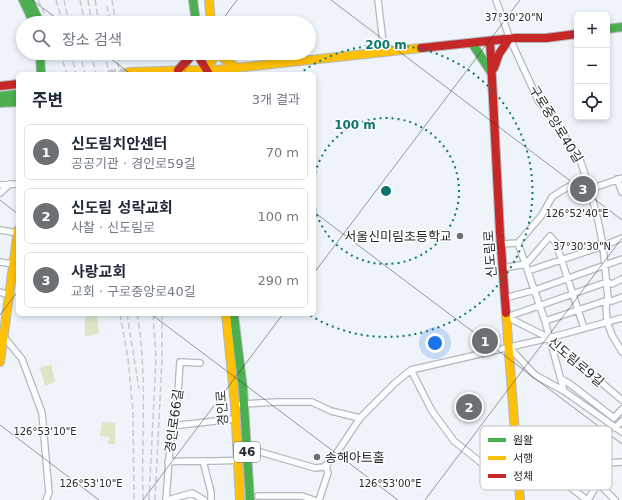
<!DOCTYPE html>
<html lang="ko">
<meta charset="utf-8">
<style>
:root{--surface:#fff;--page:#f6f6f7;--text:#1f2937;--muted:#747a83;--line:#e0e1e3;--accent:#6b7074}
body{margin:0;font-family:"DejaVu Sans","Noto Sans KR",sans-serif;background:var(--page);color:var(--text)}
.controls{position:absolute;right:12px;top:12px;display:grid;overflow:hidden;border-radius:6px;box-shadow:0 2px 6px #0003}
.controls button{width:36px;height:36px;display:grid;place-items:center;padding:0;border:0;border-bottom:1px solid var(--line);background:var(--surface);color:var(--text);font:20px sans-serif}
.you{position:absolute;left:435px;top:343px;width:14px;height:14px;margin:-10px;border:3px solid #fff;border-radius:50%;background:#1a73e8;box-shadow:0 0 0 6px #1a73e833}
.badge{display:grid;place-items:center;width:26px;height:26px;border-radius:50%;background:var(--accent);color:#fff;font-size:13px;font-weight:700}
.pin{position:absolute;translate:-50% -50%;border:2px solid #fff;box-shadow:0 1px 4px #0006}
.list{margin:0;padding:0;list-style:none}
h2{display:flex;justify-content:space-between;align-items:center;height:52px;margin:0;padding:0 16px;font-size:17px}
h2 small{font-size:13px;font-weight:400;color:var(--muted)}
.list li{display:grid;grid-template-columns:26px 1fr auto;gap:12px;align-items:center;box-sizing:border-box;height:56px;margin:0 8px 8px;padding:0 8px;border:1px solid var(--line);border-radius:6px}
.list b{display:block;font-size:15px;white-space:nowrap}
.list p{margin:0;font-size:13px;white-space:nowrap;color:var(--muted)}
.list em{font-size:13px;font-style:normal;color:var(--muted)}
.icon{flex:none;width:22px;height:22px;fill:none;stroke:currentColor;stroke-width:2;stroke-linecap:round;stroke-linejoin:round}
.map{position:relative;flex:none;width:622px;height:500px;overflow:hidden}
.search{position:absolute;background:var(--surface);box-shadow:0 2px 6px #0003;left:16px;top:16px;width:300px;height:44px;display:flex;align-items:center;gap:10px;box-sizing:border-box;padding:0 14px;border-radius:22px;color:var(--muted);font-size:15px}
.panel{position:absolute;background:var(--surface);box-shadow:0 2px 6px #0003;left:16px;top:72px;width:300px;height:244px;border-radius:6px}
.map>svg:first-child{display:block}
</style>
<div class="map">
<svg width="622" height="500" viewBox="0 0 622 500">
<rect width="100%" height="100%" fill="#eef4f9"/>
<path fill="#dae6c4" d="M97 315 99 333 85 337V317Z
M51 364 55 382 45 386 40 368Z
M102 422 115 423V444H108L109 437 100 436Z"/>
<g fill="none" stroke-linecap="round" stroke-linejoin="round">
<path stroke="#c6cbd0" stroke-width="8" stroke-dasharray="8 4" stroke-linecap="butt" d="M108 74 129 72"/>
<path stroke="#c6cbd0" stroke-width="9" stroke-dasharray="9 4.5" stroke-linecap="butt" d="M208 53 209 69"/>
<defs>
<path id="street" d="M378 0 384 51
M496 0 510 39 539 102 550 115 579 157 590 189 599 225 603 246 608 298 606 308 607 322 612 335 622 352
M617 179 622 192
M0 185 18 184
M590 189 622 178
M0 193 10 184
M0 230 18 233
M518 243 545 321 564 391
M501 244 518 243 542 215 552 197 561 191 586 177
M0 262 13 264
M503 268 526 264 550 236 556 243 584 328
M528 271 603 246 622 238
M0 292 9 295
M505 298 535 290 622 259
M507 317 549 338 622 400
M507 317 607 282 612 284 622 279
M545 321 608 300 612 301 622 297
M3 336 22 359 42 413 49 493 46 500
M509 347 535 375 564 391 622 432
M411 370 432 411 454 441 484 465H517
M561 379 570 384 614 418 622 409
M241 404 278 402H312L331 411 360 418 395 383 411 370 549 338 622 318
M171 426 234 419
M615 428 622 421
M247 448 315 468 324 467 334 457 360 418
M516 450 528 455 587 500
M203 461 211 492V500
M168 462C192 460 215 462 238 460
M598 483 615 500
M258 496H302L314 500
M166 500 172 420 177 408 180 362 200 363
M168 500 192 493 204 500
M319 500 328 473 326 465
M588 500 610 463 622 462"/>
<path id="fast" d="M23 0 34 23
M29 0 40 23
M193 0 196 23
M607 29 622 27
M472 43 491 72
M40 53 41 74
M0 96 18 94
M0 103 18 102
M232 314 234 316 243 389 250 500"/>
<path id="slow" d="M209 0 211 23
M216 53 237 68 231 74
M129 72 191 70 207 71 421 48
M206 74 213 58V53
M506 313 520 500
M226 314 235 405 240 500
M0 362 18 230"/>
<path id="jam" d="M490 41 500 233 506 313
M421 48 516 38H546L577 34
M199 53 200 59 209 74
M494 68 499 54 509 39
M178 70 194 53
M0 86 18 84"/>
</defs>
<use href="#street" stroke="#b3b8bb" stroke-width="8"/>
<use href="#fast" stroke="#b3b8bb" stroke-width="10"/>
<use href="#slow" stroke="#b3b8bb" stroke-width="10"/>
<use href="#jam" stroke="#b3b8bb" stroke-width="10"/>
<use href="#street" stroke="#fcfdfe" stroke-width="5.5"/>
<use href="#fast" stroke="#4caf50" stroke-width="8"/>
<use href="#slow" stroke="#ffc107" stroke-width="8"/>
<use href="#jam" stroke="#c62828" stroke-width="8"/>
<path stroke="#c8cacb" stroke-width="1.5" stroke-dasharray="6 3" stroke-linecap="butt" d="M38 0 49 23
M56 0 63 23
M64 0 69 23
M80 0 85 23
M88 0 92 23
M95 0 99 23
M112 0 116 23
M107 6 110 23
M60 53 67 74
M71 53 76 74
M80 53 85 74
M91 53 96 74
M105 53 109 74
M116 53 120 74
M120 314 128 358 133 412 134 500
M127 314 139 389
M137 314C148 375 141 438 143 500
M149 500 156 358 153 314
M155 500 162 359V314"/>
</g>
<path fill="none" stroke="#25292c" stroke-width="1" stroke-opacity="0.45" d="M32 0 63 23M331 0 622 220M220 23 237 0M103 53 131 74M182 74 198 53M0 200 18 214M314 212 622 444M314 273 520 0M151 314 398 500M0 315 18 291M0 425 99 500M143 500 283 314M425 500 622 238"/>
<g fill="none" stroke="#0f766e" stroke-width="2" stroke-dasharray="2 4">
<path d="M314 179A73 73 0 1 1 314 203"/>
<path d="M299 74A146 146 0 1 1 308 314"/>
</g>
<g fill="#6b7074" stroke="#fff" stroke-width="1.5">
<circle cx="460" cy="236" r="4"/>
<circle cx="317" cy="457" r="4"/>
</g>
<g text-anchor="middle" dominant-baseline="central" stroke-width="3" stroke-linejoin="round" paint-order="stroke">
<rect fill="#fff" stroke="#66696b" stroke-width="1" x="234" y="442" width="26" height="20" rx="3"/>
<g font-size="12" font-weight="bold" fill="#25292c">
<text x="247" y="452">46</text>
</g>
<g font-size="13" fill="#25292c" stroke="#fff">
<text transform="translate(556 124) rotate(58)">구로중앙로40길</text>
<text transform="translate(490 254) rotate(-94)">신도림로</text>
<text transform="translate(576 362) rotate(40)">신도림로9길</text>
<text transform="translate(222 408) rotate(-94)">경인로</text>
<text transform="translate(174 421) rotate(-82)">경인로66길</text>
</g>
<g font-size="13" fill="#25292c" stroke="#fff" text-anchor="end">
<text x="452" y="236">서울신미림초등학교</text>
<text x="325" y="457" text-anchor="start">송해아트홀</text>
</g>
</g>
<rect x="480" y="426" width="132" height="64" rx="6" fill="#fff" stroke="#bebfc0" stroke-width="1"/>
<rect x="488" y="438" width="18" height="4" fill="#4caf50"/>
<rect x="488" y="456" width="18" height="4" fill="#ffc107"/>
<rect x="488" y="474" width="18" height="4" fill="#c62828"/>
<g font-size="11" fill="#25292c">
<text x="513" y="444">원활</text>
<text x="513" y="462">서행</text>
<text x="513" y="480">정체</text>
</g>
<g font-size="10" text-anchor="middle" fill="#25292c" stroke="#fff" stroke-width="3" stroke-linejoin="round" paint-order="stroke">
<text x="514" y="21">37°30'20"N</text>
<text x="577" y="217">126°52'40"E</text>
<text x="582" y="250">37°30'30"N</text>
<text x="45" y="435">126°53'10"E</text>
<text x="91" y="487">126°53'10"E</text>
<text x="390" y="487">126°53'00"E</text>
</g>
<circle cx="386" cy="191" r="6" fill="#0f766e" stroke="#fff" stroke-width="2"/>
<g font-size="12" text-anchor="middle" font-weight="bold" fill="#0f766e" stroke="#fff" stroke-width="3" stroke-linejoin="round" paint-order="stroke">
<text x="386" y="49">200 m</text>
<text x="355" y="129">100 m</text>
</g>
</svg>
<div class="controls">
<button>+</button>
<button>−</button>
<button><svg class="icon" aria-label="locate" viewBox="0 0 24 24"><circle cx="12" cy="12" r="6"/><path d="M12 2v4M12 18v4M2 12h4M18 12h4"/></svg></button>
</div>
<div class="you"></div>
<div class="pin badge" style="left:485px;top:341px">1</div>
<div class="pin badge" style="left:469px;top:407px">2</div>
<div class="pin badge" style="left:583px;top:189px">3</div>
<div class="search"><svg class="icon" aria-label="search" viewBox="0 0 24 24"><circle cx="10" cy="10" r="6"/><path d="M15 15l6 6"/></svg>장소 검색</div>
<section class="panel">
<h2>주변<small>3개 결과</small></h2>
<ul class="list">
<li><span class="badge">1</span><div><b>신도림치안센터</b><p>공공기관 · 경인로59길</p></div><em>70 m</em></li>
<li><span class="badge">2</span><div><b>신도림 성락교회</b><p>사찰 · 신도림로</p></div><em>100 m</em></li>
<li><span class="badge">3</span><div><b>사랑교회</b><p>교회 · 구로중앙로40길</p></div><em>290 m</em></li>
</ul>
</section>
</div>
